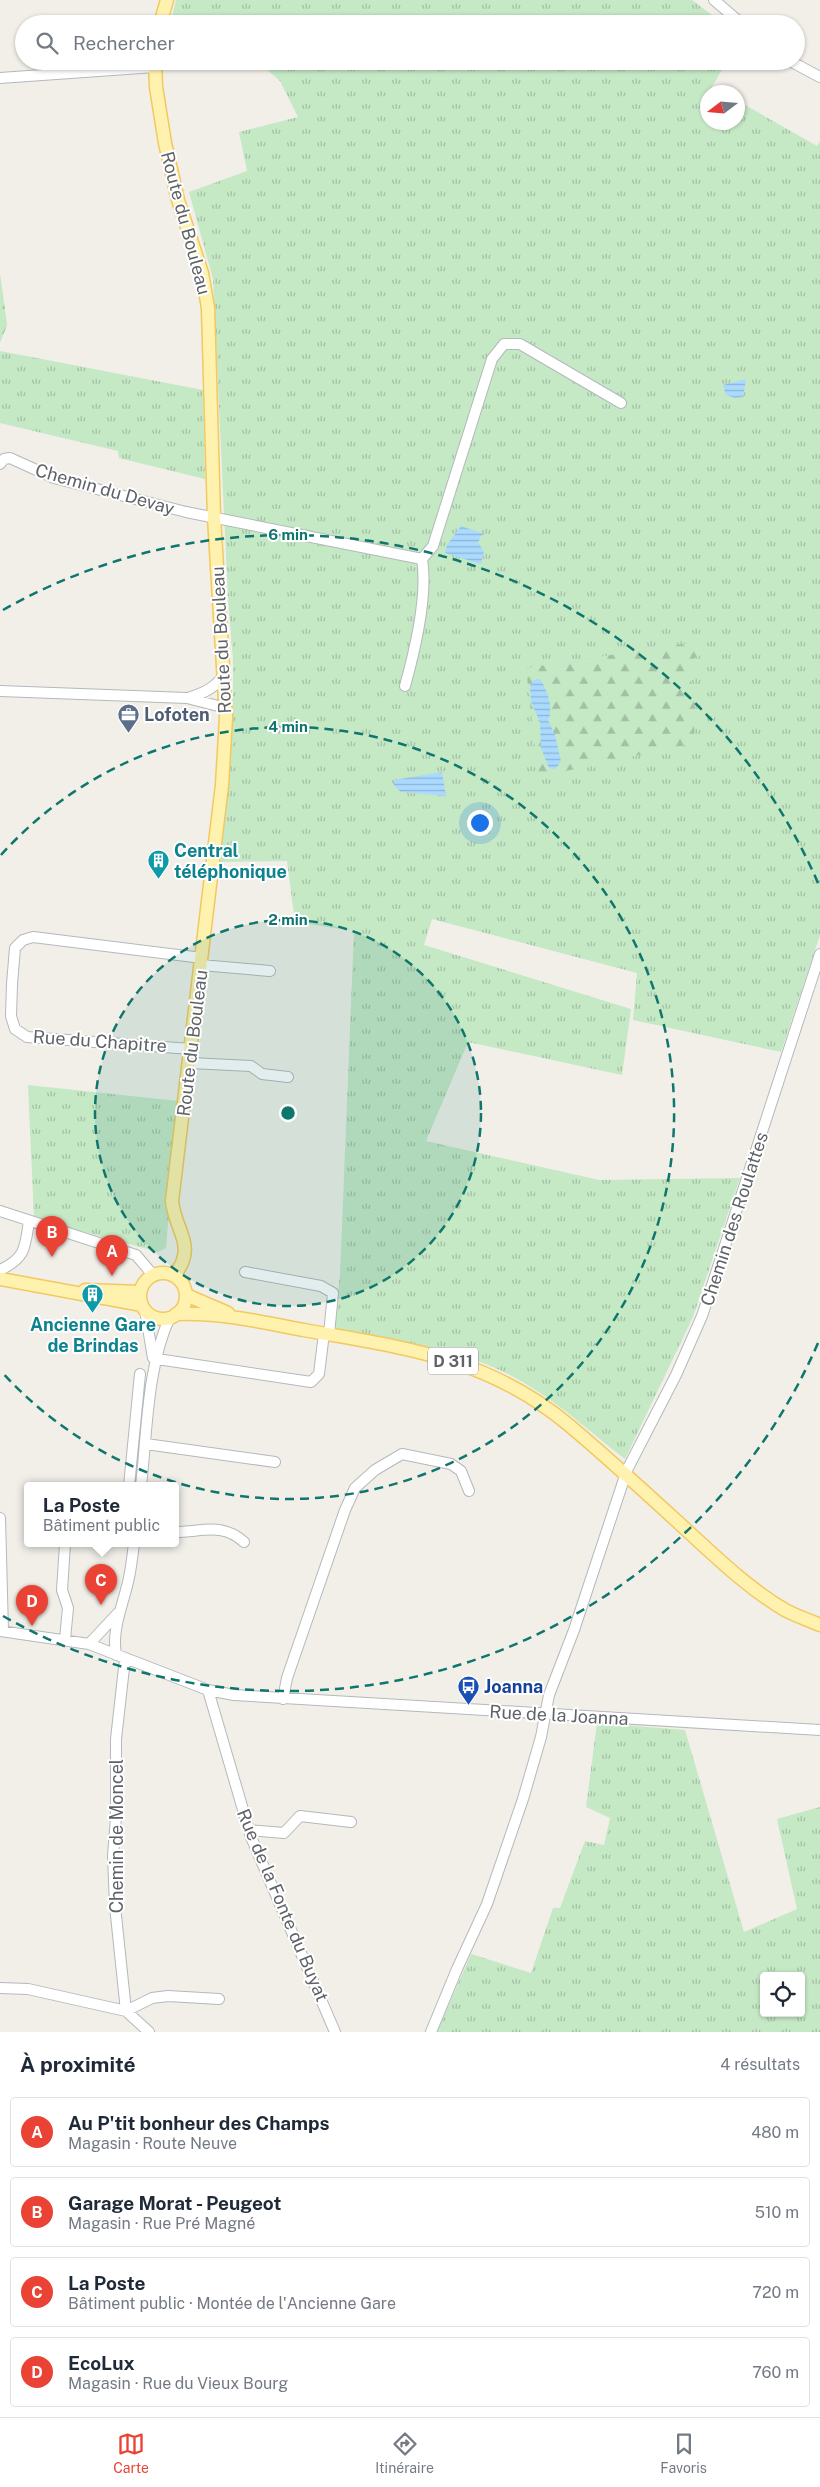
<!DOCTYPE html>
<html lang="fr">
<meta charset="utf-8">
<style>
:root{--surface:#fff;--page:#f2f2f3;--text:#1f2937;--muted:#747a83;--line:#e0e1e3;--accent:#ea4335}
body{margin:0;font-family:"Public Sans",sans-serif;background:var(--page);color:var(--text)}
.controls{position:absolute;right:15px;bottom:15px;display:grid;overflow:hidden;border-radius:5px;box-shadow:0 1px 4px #0004}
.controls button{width:45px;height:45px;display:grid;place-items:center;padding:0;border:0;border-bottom:1px solid var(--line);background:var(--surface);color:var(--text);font:25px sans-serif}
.compass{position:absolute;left:700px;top:85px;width:45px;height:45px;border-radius:50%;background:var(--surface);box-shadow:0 1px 4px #0004;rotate:254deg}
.you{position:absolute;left:479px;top:822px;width:18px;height:18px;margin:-12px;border:4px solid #fff;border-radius:50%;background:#1a73e8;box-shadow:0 0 0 8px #1a73e833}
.badge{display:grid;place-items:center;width:32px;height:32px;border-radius:50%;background:var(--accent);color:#fff;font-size:16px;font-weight:700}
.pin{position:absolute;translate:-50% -41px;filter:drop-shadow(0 1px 2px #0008)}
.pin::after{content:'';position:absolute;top:26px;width:18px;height:15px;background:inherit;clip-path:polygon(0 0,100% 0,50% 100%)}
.popup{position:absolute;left:24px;top:1482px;width:155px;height:65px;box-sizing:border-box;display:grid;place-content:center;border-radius:5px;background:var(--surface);filter:drop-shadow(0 1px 4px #0005);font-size:16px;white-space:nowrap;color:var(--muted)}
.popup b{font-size:19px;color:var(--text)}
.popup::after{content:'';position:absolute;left:50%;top:100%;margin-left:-10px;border:10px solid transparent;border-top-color:var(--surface)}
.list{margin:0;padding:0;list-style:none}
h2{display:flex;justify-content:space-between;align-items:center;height:65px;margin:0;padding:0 20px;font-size:21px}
h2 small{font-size:16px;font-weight:400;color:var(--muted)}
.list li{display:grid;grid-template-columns:32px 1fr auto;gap:15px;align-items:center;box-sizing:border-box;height:70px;margin:0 10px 10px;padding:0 10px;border:1px solid var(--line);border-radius:5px}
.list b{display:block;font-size:19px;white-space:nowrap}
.list p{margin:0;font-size:16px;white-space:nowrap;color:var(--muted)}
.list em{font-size:16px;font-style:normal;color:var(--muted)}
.icon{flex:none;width:28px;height:28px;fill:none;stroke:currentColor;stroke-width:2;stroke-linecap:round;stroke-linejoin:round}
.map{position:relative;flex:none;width:820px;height:2032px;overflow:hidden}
.search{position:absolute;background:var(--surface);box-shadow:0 1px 4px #0004;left:15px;right:15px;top:15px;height:55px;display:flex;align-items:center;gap:12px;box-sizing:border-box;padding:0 18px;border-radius:28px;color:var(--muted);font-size:19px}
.sheet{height:385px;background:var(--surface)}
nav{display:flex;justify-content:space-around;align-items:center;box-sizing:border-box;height:70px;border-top:1px solid var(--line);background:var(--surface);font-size:14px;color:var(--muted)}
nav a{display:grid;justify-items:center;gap:2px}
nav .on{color:var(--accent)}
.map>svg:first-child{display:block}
</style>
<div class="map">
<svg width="820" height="2032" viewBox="0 0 820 2032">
<defs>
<pattern id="grass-tufts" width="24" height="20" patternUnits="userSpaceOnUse" patternTransform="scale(1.25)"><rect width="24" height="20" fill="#c5e8c5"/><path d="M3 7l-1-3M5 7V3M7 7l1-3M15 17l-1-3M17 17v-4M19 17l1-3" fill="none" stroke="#a3c0a4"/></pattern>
<pattern id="forest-firs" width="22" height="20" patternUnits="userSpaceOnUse" patternTransform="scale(1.25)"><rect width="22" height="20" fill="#c5e8c5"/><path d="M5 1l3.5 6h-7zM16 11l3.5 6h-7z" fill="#a3c0a4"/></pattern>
<pattern id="water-rules" width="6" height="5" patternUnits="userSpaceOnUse" patternTransform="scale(1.25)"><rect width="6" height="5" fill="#aadaff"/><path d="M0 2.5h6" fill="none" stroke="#8eb4d2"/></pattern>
</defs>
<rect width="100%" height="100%" fill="#f1efe8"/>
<path fill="url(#grass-tufts)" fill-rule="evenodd" d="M176 0H692L724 24H170Z
M257 61H727L712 87 722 92H708V122H738V101L817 146 820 141V935L781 1052 633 1020 637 973 432 919 424 945 631 1009 622 1075 468 1042 426 1141 599 1180 740 1178 693 1317 625 1459C595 1436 566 1409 534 1389 474 1349 403 1342 334 1329L340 1275 354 931 295 922 287 861 219 862 233 717V660L228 598 213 279 189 192 247 171 239 132 298 117 280 81Z
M0 351 203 390 205 479 119 458 118 451 0 423Z
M28 1085 178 1101 166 1248 158 1252 34 1218Z
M597 1723 685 1730 744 1932 797 1909 777 1819 820 1807V2032H437L471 1954 531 1973 553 1908H560L585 1841 604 1845 610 1818 586 1807ZM764 1976H801V2013H764Z"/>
<path fill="url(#forest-firs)" d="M0 273 7 325 0 343Z
M703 641 700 656 685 661 695 694 694 743 538 777 526 668Z"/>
<path fill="url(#water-rules)" d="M746 379 743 397 735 398 726 395 723 385Z
M461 526 484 534 481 536 478 543 484 551 481 564 445 553 447 545Z
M540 679C547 689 554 709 548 720L555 735 561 762 555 769 549 768 541 748 540 722 531 702 530 685 534 680Z
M442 772 446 796 401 792 394 786V780Z"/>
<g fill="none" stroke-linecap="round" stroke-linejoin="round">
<defs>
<path id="minor" d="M714 0 742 24
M790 61 820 77
M0 78 155 67
M0 464 4 459 10 458 54 478 186 512 422 559 433 546 492 359 504 344H520L621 403
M405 686C415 650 428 595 422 559
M0 691 187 698 226 708
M188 698C204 693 215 688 225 674
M201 965 270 971
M191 1049 27 1037 15 1029 11 1016 12 984 15 948 23 940 33 937 202 958
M190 1063 251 1066 262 1074 288 1077
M0 1211 136 1255 153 1275
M0 1270C26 1258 25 1247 29 1221
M245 1272 321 1286 333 1293 329 1334
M145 1310 153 1358
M157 1359 311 1382 319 1374 324 1333
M146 1444 275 1462
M129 1486 140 1374
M141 1486C147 1433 147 1366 170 1317
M0 1518 3 1631
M175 1532C202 1532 222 1522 244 1542
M65 1544 62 1590 68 1608 65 1639
M0 1631 89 1644 208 1690 234 1695 820 1730
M89 1644 118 1613
M116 1655C112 1630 121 1610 127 1586 131 1572 132 1558 134 1544
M125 1659 116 1739V1817L113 1856 115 1906 126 2011 149 2032
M208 1690 251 1837 335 2032
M283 1699 287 1678 345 1510 355 1488 375 1470 402 1454 451 1464 461 1471 469 1491
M249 1830 284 1833 300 1816 351 1822
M0 1988 28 1989 126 2011 152 1998 168 1996 219 1999
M431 2032 457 1969 487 1904 523 1799 541 1737 549 1695 574 1630 627 1470 676 1375 702 1316 820 954"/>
<path id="major" d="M160 24 167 0
M155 61 156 87 165 143 178 200 202 273 208 308 214 517 226 717 222 785 172 1201C175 1232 198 1245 174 1276
M140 1296a23 23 0 1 1 46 0a23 23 0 1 1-46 0Z
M0 1279 142 1305
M85 1290 140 1292
M186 1295 228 1313
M176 1314C218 1312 262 1322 304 1330 405 1348 488 1357 570 1426 608 1458 644 1491 680 1524 714 1555 746 1587 785 1610 796 1616 809 1620 820 1625"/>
</defs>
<use href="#minor" stroke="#b5b8bc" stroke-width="12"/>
<use href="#major" stroke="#f2c960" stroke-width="15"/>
<use href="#minor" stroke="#fff" stroke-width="10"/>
<use href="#major" stroke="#fff2af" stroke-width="12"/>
</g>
<circle cx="288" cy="1113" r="193" fill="#0f766e" fill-opacity=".12"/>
<g fill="none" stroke="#0f766e" stroke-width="2.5" stroke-dasharray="9 6">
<circle cx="288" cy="1113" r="193"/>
<path d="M1 855A386 386 0 1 1 1 1371"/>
<path d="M818 1343A578 578 0 0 1 3 1616M3 610A578 578 0 0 1 818 883"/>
</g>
<defs>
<symbol id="office-pin" viewBox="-11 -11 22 30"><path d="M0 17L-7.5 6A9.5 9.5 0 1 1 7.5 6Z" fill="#5c6f8a" stroke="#fff"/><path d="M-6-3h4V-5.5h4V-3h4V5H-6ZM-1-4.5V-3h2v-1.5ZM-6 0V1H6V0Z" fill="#fff"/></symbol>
<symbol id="building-pin" viewBox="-11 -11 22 30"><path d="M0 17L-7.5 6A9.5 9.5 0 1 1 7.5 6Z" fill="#0f9aa8" stroke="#fff"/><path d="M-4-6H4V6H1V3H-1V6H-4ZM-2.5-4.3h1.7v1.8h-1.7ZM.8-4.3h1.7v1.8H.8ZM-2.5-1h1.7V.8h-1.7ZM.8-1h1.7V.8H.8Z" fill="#fff"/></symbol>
<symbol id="bus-pin" viewBox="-11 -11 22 30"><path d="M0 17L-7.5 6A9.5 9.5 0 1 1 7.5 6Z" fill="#1a4fb4" stroke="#fff"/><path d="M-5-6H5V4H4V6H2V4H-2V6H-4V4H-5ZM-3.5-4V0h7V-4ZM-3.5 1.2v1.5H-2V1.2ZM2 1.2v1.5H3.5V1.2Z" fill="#fff"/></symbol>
</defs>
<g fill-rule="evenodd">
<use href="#office-pin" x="116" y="702" width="25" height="34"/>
<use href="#building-pin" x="146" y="848" width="25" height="34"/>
<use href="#building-pin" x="80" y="1282" width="25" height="34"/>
<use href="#bus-pin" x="456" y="1674" width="25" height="34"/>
</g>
<g text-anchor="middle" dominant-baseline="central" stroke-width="4" stroke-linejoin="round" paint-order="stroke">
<rect fill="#fff" stroke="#8f9295" stroke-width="1" x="428" y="1347.5" width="50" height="27" rx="4"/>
<g font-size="16" font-weight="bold" fill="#5f6368">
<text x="453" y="1361">D 311</text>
</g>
<g font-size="18" fill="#5f6368" stroke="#fff">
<text transform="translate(186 223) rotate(75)">Route du Bouleau</text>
<text transform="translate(105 489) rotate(16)">Chemin du Devay</text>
<text transform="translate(221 640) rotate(-93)">Route du Bouleau</text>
<text transform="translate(100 1041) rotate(4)">Rue du Chapitre</text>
<text transform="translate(192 1043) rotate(-83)">Route du Bouleau</text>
<text transform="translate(734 1219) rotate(-72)">Chemin des Roulattes</text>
<text transform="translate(559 1715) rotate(3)">Rue de la Joanna</text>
<text transform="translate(116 1836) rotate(-90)">Chemin de Moncel</text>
<text transform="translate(283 1905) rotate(67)">Rue de la Fonte du Buyat</text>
</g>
<g font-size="18" font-weight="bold" fill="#4e5e75" stroke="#fff" text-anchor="start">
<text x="144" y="714">Lofoten</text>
</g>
<g font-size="18" font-weight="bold" fill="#0d838f" stroke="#fff" text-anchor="start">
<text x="174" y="850">Central<tspan x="174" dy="21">téléphonique</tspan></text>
<text x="93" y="1324" text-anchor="middle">Ancienne Gare<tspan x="93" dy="21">de Brindas</tspan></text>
</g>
<g font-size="18" font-weight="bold" fill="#164399" stroke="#fff" text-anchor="start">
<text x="484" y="1686">Joanna</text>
</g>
</g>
<circle cx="288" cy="1113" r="8" fill="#0f766e" stroke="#fff" stroke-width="2.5"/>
<g font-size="15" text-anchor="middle" font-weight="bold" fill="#0f766e" stroke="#fff" stroke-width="4" stroke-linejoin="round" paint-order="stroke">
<text x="288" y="540">6 min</text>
<text x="288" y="732">4 min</text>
<text x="288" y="925">2 min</text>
</g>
</svg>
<div class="controls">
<button><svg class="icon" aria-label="locate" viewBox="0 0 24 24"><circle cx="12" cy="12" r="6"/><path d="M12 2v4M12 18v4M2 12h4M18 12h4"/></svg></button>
</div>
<svg class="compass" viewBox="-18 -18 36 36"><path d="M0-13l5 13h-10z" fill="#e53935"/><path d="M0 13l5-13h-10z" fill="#747a83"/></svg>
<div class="you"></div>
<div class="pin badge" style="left:112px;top:1276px">A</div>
<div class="pin badge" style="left:52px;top:1257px">B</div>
<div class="pin badge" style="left:101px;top:1605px">C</div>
<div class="popup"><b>La Poste</b>Bâtiment public</div>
<div class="pin badge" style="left:32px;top:1626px">D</div>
<div class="search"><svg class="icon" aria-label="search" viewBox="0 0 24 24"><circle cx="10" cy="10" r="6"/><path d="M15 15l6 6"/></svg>Rechercher</div>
</div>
<section class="sheet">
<h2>À proximité<small>4 résultats</small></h2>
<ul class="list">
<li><span class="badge">A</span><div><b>Au P'tit bonheur des Champs</b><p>Magasin · Route Neuve</p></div><em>480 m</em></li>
<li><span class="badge">B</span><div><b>Garage Morat - Peugeot</b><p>Magasin · Rue Pré Magné</p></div><em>510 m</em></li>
<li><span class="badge">C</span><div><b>La Poste</b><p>Bâtiment public · Montée de l'Ancienne Gare</p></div><em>720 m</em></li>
<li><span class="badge">D</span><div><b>EcoLux</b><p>Magasin · Rue du Vieux Bourg</p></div><em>760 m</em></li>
</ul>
</section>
<nav>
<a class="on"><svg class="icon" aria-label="map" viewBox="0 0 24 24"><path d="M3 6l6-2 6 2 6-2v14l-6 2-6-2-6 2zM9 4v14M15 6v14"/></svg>Carte</a>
<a><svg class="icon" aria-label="directions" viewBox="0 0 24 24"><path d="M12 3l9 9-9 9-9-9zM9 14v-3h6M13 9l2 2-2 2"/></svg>Itinéraire</a>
<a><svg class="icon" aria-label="saved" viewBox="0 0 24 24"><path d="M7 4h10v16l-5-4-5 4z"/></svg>Favoris</a>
</nav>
